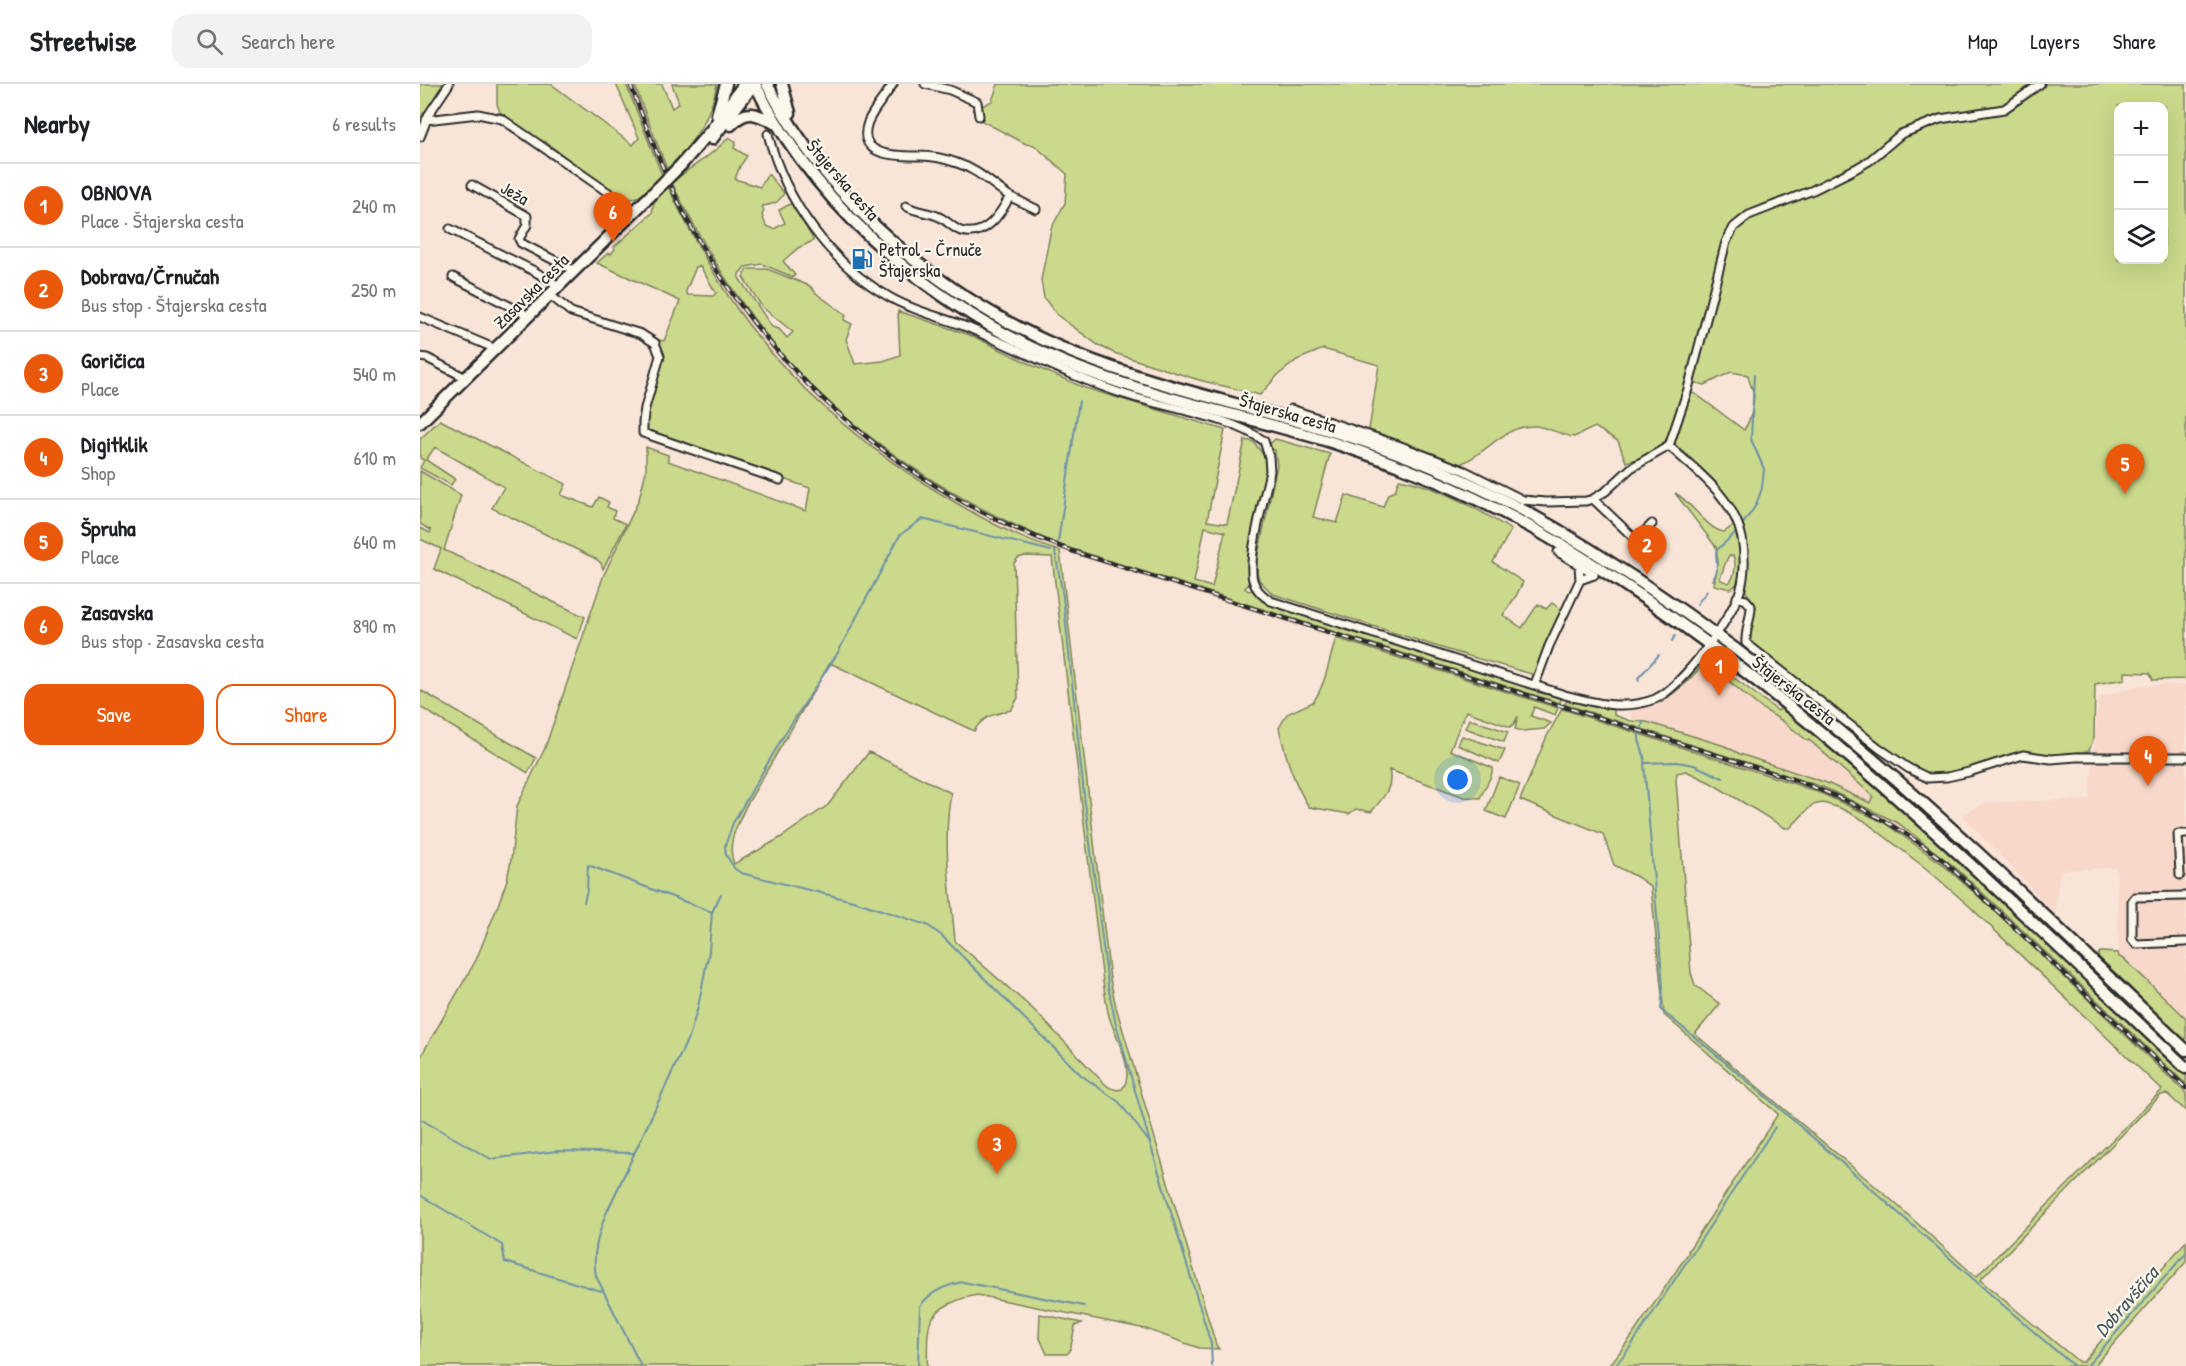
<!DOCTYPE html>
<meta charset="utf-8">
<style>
:root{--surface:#fff;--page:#f2f2f2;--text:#202124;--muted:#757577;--line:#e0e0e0;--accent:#ea580c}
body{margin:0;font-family:"Patrick Hand",sans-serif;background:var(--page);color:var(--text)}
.controls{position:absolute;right:18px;top:18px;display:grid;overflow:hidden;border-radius:12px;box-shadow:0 6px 24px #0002}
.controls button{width:54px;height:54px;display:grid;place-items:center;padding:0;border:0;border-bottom:2px solid var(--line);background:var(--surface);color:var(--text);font:30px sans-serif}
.you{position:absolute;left:1038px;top:696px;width:21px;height:21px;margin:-15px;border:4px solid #fff;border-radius:50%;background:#1a73e8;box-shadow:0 0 0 9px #1a73e833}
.badge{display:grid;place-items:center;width:39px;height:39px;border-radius:50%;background:var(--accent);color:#fff;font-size:20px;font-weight:700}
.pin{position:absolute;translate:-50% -50px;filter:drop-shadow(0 2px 3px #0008)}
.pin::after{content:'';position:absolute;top:32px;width:21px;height:18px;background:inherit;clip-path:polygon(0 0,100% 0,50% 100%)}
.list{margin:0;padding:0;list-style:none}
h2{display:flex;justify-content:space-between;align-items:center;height:78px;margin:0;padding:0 24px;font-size:26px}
h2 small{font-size:20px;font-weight:400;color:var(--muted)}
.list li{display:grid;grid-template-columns:39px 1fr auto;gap:18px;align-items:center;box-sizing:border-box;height:84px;padding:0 24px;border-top:2px solid var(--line)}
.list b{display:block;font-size:22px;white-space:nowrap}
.list p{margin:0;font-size:20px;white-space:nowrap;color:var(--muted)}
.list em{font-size:20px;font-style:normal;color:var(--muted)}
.actions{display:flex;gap:12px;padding:18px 24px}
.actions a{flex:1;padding:14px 0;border:2px solid var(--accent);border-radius:18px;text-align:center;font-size:21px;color:var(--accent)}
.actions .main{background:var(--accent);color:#fff}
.icon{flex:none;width:33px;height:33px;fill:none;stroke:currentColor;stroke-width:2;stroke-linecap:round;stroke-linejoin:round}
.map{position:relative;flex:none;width:1766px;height:1282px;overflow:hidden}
header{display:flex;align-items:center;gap:36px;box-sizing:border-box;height:84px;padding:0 30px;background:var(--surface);border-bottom:2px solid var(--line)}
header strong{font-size:28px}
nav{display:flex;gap:33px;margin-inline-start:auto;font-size:21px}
.search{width:420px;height:54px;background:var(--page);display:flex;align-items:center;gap:15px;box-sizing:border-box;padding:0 21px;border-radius:18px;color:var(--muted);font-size:22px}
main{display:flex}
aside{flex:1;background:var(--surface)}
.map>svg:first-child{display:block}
</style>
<header>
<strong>Streetwise</strong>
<div class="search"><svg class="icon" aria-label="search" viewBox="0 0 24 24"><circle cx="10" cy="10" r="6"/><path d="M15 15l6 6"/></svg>Search here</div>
<nav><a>Map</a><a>Layers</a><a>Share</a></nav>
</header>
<main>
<aside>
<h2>Nearby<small>6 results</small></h2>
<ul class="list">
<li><span class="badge">1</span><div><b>OBNOVA</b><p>Place · Štajerska cesta</p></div><em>240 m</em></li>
<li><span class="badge">2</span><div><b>Dobrava/Črnučah</b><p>Bus stop · Štajerska cesta</p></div><em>250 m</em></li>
<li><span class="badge">3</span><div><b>Goričica</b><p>Place</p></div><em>540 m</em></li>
<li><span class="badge">4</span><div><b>Digitklik</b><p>Shop</p></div><em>610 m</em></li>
<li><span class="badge">5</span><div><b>Špruha</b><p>Place</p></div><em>640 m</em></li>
<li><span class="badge">6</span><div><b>Zasavska</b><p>Bus stop · Zasavska cesta</p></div><em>890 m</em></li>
</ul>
<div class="actions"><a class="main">Save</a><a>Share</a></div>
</aside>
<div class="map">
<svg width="1766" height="1282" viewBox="0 0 1766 1282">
<rect width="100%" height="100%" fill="#f9e5d8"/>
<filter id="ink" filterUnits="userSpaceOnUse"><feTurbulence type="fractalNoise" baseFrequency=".0167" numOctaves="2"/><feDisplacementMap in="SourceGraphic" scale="12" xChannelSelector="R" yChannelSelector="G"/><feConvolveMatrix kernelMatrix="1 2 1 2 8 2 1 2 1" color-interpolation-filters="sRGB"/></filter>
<g filter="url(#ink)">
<path fill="#f8d8ca" d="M206 0H214L252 99 276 145 323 220 384 295 406 316 444 350 485 379 561 425 634 458 1140 619 1138 624 634 465 583 444 510 404 459 368 395 313 347 263 308 212 284 172 242 91Z
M1285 578 1341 624 1389 655 1454 712 1450 719 1407 699 1333 675 1305 662 1227 638 1212 636 1211 625 1228 621 1233 625 1265 600Z
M1722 601H1766V934L1704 875 1699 873 1696 784 1640 786 1635 830 1542 731 1565 719 1669 715 1679 613Z
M1144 620 1403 703 1478 739 1522 772 1586 831 1766 1000V1009L1530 786 1463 738 1405 711 1375 700 1142 625Z"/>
<path fill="#cbd98c" stroke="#7b825c" stroke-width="1.5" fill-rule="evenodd" d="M0 0H28L19 14 0 33Z
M77 0H131L213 61 219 54 196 0H206L242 91C228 104 219 121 199 113L124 57 122 59 80 28 77 20Z
M214 0H242L252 24 259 19 252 0H297C291 34 272 62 247 85Z
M578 0H1616L1577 25 1522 33 1484 44 1444 77 1385 106 1326 130 1312 140 1305 154 1252 348 1240 363 1224 373 1206 378 1198 357 1175 343 1154 353C1140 351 1127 342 1113 342 1082 342 1066 371 1040 380L949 346 959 281 903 265 877 276 858 291 840 311 779 296 694 269 678 261 637 231 624 214 621 196 631 145 645 119 647 90 614 61 606 60 562 37 561 31 562 22 572 17Z
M1623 0H1766V595L1733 596 1730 589 1705 588V595L1675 600 1674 653 1669 667 1633 671 1601 667 1567 680 1540 687 1509 691 1470 669 1330 557V545L1336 523 1325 506 1327 473 1326 453 1321 436 1301 407 1258 365 1254 357 1269 308 1277 311 1324 346C1330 337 1334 323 1334 311 1333 305 1329 299 1328 291L1311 288 1285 301 1271 298 1314 146 1330 133 1421 95 1479 54 1522 37 1580 29ZM1698 22H1744V176H1698Z
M309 53 316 58 314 64 327 72 320 82 315 95 340 103 348 90 364 109C359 119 352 121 342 122L344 127 342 131 346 142 354 145 365 139 359 126 370 120 373 121 393 155V157L378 164 363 177 375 191 373 193 342 180 325 183 319 190V194L352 243 359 245 367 254 373 248 342 223 323 193 327 185H347L390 202 397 210 426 231 424 236 432 240 426 255 435 280 463 277 480 271 478 227 553 252 614 282 665 304 805 346 787 437 807 440 825 356 834 358 846 375 847 384 827 479 829 500 825 504 828 507 832 506 842 517 854 522 1116 605 1117 608 1141 614 1140 619 640 461C514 409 402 333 323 220 296 182 273 141 252 99 270 82 293 72 309 53ZM785 443 805 448 792 503 774 498Z
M248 103C266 140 285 176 307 210 363 296 445 366 533 417 567 437 603 457 640 467L690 895 696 923 796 1261 799 1265 779 1264 726 1245 557 1211C541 1214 516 1222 510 1239 506 1252 508 1269 507 1282H0V974L56 876 78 821 87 796 91 776 97 722 125 664 183 493 219 415 226 387V363L248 371V377L386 427 390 404 235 352C210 341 239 302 240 283 240 275 235 264 234 255L244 257 260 217 177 179 188 169 191 170 195 165 194 163 232 129 234 118ZM280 182 296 209 293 212 268 211 266 207 276 183ZM605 472 632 473 683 898C685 909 686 921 689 932 694 951 717 988 702 1005 692 1008 686 1001 679 994L614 926 535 857C531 809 522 758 531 709L449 668 408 721 360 754 314 780C306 760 317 741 326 722L410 579 554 647C564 631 575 630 591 626L598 614 594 479 598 474Z
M20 336 146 400 141 411 173 423 179 413 189 418 187 423 195 427 193 434 206 440 183 485 181 479 176 475 72 424 84 403 15 363 6 376 35 395 31 401 0 384 4 376 0 374V355Z
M855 355 910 370 893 433 917 439 926 411 963 423 968 410 975 407 979 395C1014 401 1061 426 1091 446L1073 478 1103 498 1096 512 1083 531 1102 544 1118 520 1126 525 1132 519 1142 526 1115 591 1028 566 853 510 839 496 837 489V476L857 381 855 366H852L850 360Z
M0 387 41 411 24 466 165 533 157 555 14 485 21 465 0 455V444L10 449 11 446 0 440Z
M1255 409C1270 416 1287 446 1304 448L1314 441C1319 457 1329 496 1310 505L1294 501 1298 478 1296 463ZM1309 472H1313C1317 478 1315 494 1309 499L1301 496 1300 494 1307 475Z
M916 554 1138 624 1135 631 1114 623 1111 632 1131 639 1124 645 1103 647 1095 645 1098 632 1094 640 1090 643 1046 627 1030 666 1073 684 1071 692 1060 714 1044 713 969 686C974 704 962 715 951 728L936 725 929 730 889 723C873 698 866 673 859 644L867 630 893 618C906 600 909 576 916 554Z
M1288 574 1358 627 1360 625 1373 631 1487 728 1766 991V1000L1536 784 1478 739 1403 703 1144 620 1149 616 1174 623 1194 625V631L1211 637 1227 638 1305 662 1320 670 1407 699 1450 719 1453 712 1389 656 1388 657 1361 636 1341 624 1286 578 1265 600 1241 619 1242 617 1261 603 1284 575Z
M0 606 116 674 108 689 0 623Z
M1142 625 1375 700 1405 711 1463 738 1521 779 1576 828 1766 1009V1027L1747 1010 1741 1011 1560 1196 1648 1269 1659 1278H1663L1766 1157V1178L1674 1282H1189L1212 1252 1269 1168 1268 1167 1358 1030 1244 931 1231 803 1217 793 1194 781 1183 750 1100 716 1127 652ZM1266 687 1291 699 1365 744H1370L1392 721 1403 719 1420 724 1443 736 1508 786 1548 821 1742 1006 1556 1193 1475 1119 1275 950 1300 920 1275 901 1271 889 1256 695 1257 689Z
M1049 635 1088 648 1084 658 1045 644Z
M1042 652 1085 666 1079 679 1038 661Z
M1079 693 1100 701 1086 735 1066 727Z
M1680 868 1698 869 1699 873 1704 875 1766 934V960L1719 916 1705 898 1677 872Z
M620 1230 662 1239 655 1242 650 1267 647 1270H627L619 1252Z"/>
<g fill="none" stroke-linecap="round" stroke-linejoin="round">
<path stroke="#6d91a7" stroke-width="2" d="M1323 440 1336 421 1342 404 1344 385 1331 355 1334 291
M638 458 659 317
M631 467 502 435 480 451 417 570 364 651 313 739 305 762 306 771 315 785 321 789 437 818 507 841 521 851 661 991 699 1018 730 1059
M635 467 643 513 664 711 688 902 695 936 730 1059 791 1260 792 1282
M1293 496 1297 487 1296 467 1315 449
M1277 520 1287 507
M1252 557 1255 552
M1219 597 1218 594 1239 571
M1222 643 1223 638
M1219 651C1218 661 1226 668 1224 679L1243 903 1241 926C1383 1039 1515 1165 1654 1282
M1225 679 1257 678 1274 681 1303 694
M164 818 167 806 168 781 292 828
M0 1035 71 1075 137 1067 213 1069
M0 1111 82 1161 85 1178 181 1207
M221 1282 176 1192C172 1170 178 1152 185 1132L270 950 278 923 289 867 292 828 301 810
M498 1282 500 1222C510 1208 527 1201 543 1198L664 1222
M1195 1282 1211 1262 1355 1043
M1667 1282 1766 1169"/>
<defs>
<path id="street" d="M473 0C465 13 454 24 448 38 435 74 480 72 501 72 513 72 526 75 537 79 559 86 572 101 591 113 599 117 608 121 616 125
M505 0 530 6 557 18 559 32
M6 36 58 30 82 35 215 127
M348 50C365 117 410 180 471 214 497 229 528 234 556 247 606 269 654 294 707 311 747 324 812 333 844 357L849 373 850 387C845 412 827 474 833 496 835 505 843 512 851 517L1145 611C1174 619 1205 627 1235 615 1262 603 1313 533 1321 504 1325 489 1325 469 1322 454 1314 414 1277 387 1249 362L1211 384 1186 407 1173 415 1166 417 1126 418 1103 416 1045 387 978 361 871 325
M0 53 9 30 29 0
M52 101 107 132V141L99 155 101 159 155 187
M486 122C496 128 507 128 517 132 526 135 532 144 541 147 565 154 580 131 590 112
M30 145 114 187 139 202
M33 193 109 232
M130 211 151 228 221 250 235 259 240 272 225 324 223 338V349L360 396
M0 233 76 265
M0 273 7 274 46 294
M1249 362 1268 305 1306 158 1314 143 1329 131 1393 106 1435 85 1449 77 1481 50 1520 35 1584 25 1620 0
M1173 415 1214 454H1218L1232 440
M1138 468 1159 481 1160 496
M1159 481 1174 491
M1317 513 1326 516 1331 522C1331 535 1325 546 1326 559L1459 664 1488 684 1508 694 1527 693 1549 688 1603 671 1631 675 1656 673H1766
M1115 600 1129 562 1160 496 1174 491
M1760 791 1758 750H1766
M1766 812 1715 813 1712 817V855L1716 860 1766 858"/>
<path id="primary" d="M335 0C400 132 527 234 664 286 744 316 829 333 911 358 993 384 1073 419 1147 464 1378 605 1570 799 1766 984
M347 0C411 123 525 216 651 268 743 306 843 324 937 355 1018 381 1096 419 1168 464 1259 521 1347 586 1430 656 1547 753 1655 862 1766 966
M362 0 370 29
M297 31 306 0
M311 41C327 23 338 30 356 40
M292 55 334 0
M261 81 292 45 324 0
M0 339 230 112"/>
</defs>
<use href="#street" stroke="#2b2b2b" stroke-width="11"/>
<use href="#primary" stroke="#2b2b2b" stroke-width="15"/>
<use href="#street" stroke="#fbf7ec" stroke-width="7"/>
<use href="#primary" stroke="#fbf7ec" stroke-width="10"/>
<defs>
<path id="rail" d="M210 0C230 51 248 102 275 150 358 299 491 410 652 467L1363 692C1427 714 1470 736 1524 777L1766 1004"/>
</defs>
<use href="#rail" stroke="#2b2b2b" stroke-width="4.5"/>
<use href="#rail" stroke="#fbf7ec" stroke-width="2" stroke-dasharray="7" stroke-linecap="butt"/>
<defs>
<path id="primary-bridge" d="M230 112 261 81"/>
</defs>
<use href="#primary-bridge" stroke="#2b2b2b" stroke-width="15" stroke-linecap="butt"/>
<use href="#primary-bridge" stroke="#fbf7ec" stroke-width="10"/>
</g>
</g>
<defs>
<symbol id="fuel-bare" viewBox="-9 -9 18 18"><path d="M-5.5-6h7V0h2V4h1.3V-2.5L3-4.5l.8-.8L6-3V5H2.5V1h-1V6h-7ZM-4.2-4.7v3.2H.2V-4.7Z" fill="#1f6fb2" stroke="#fbf7ec" stroke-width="2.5" paint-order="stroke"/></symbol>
</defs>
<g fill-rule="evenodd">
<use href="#fuel-bare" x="427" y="160" width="30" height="30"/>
</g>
<g text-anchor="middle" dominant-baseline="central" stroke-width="4.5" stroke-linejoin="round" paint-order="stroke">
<g font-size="18" fill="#2b2b2b" stroke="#fbf7ec">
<text transform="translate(423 96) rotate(49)">Štajerska cesta</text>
<text transform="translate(95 109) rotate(30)">Ježa</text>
<text transform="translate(111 207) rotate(-45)">Zasavska cesta</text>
<text transform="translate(868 329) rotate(16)">Štajerska cesta</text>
<text transform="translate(1374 606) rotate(38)">Štajerska cesta</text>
</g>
<g font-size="18" fill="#2b2b2b" stroke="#fbf7ec" text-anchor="start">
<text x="459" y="165">Petrol - Črnuče<tspan x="459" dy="21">Štajerska</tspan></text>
</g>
<g font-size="20" font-style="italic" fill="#46565e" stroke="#fbf7ec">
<text transform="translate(1706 1217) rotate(-49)">Dobravščica</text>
</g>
</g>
</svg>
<div class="controls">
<button>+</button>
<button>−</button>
<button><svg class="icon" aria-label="layers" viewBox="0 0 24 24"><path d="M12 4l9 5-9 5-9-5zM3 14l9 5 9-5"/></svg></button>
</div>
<div class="you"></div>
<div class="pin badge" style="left:1299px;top:612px">1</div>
<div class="pin badge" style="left:1227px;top:491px">2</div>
<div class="pin badge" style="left:577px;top:1090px">3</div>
<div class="pin badge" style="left:1728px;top:702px">4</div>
<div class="pin badge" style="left:1705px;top:410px">5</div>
<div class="pin badge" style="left:193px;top:158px">6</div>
</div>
</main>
